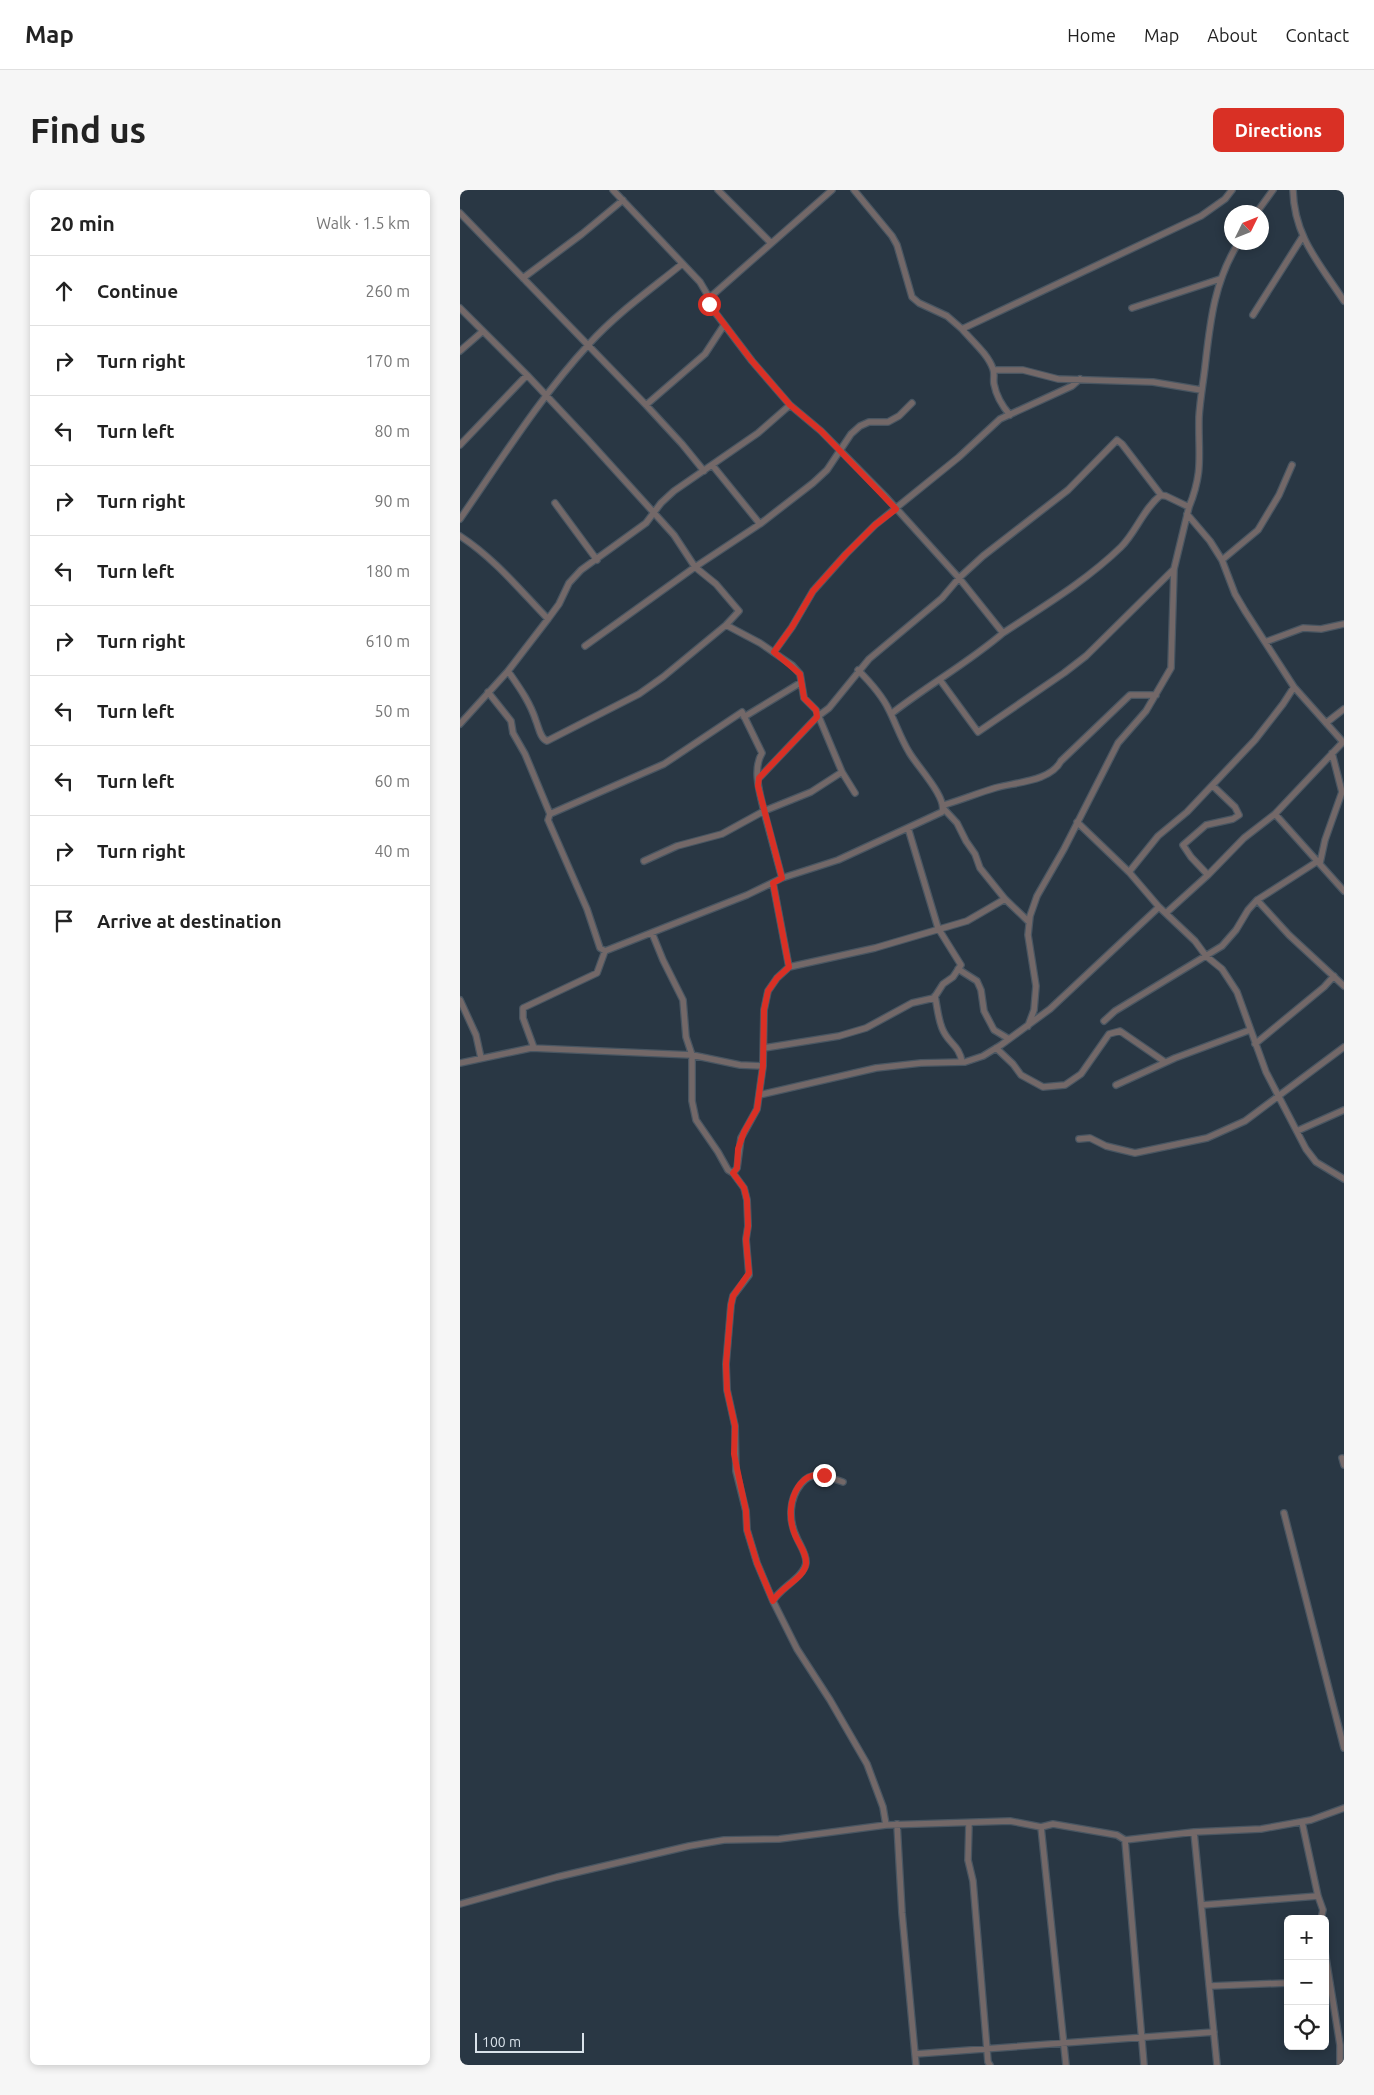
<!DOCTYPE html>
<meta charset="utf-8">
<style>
:root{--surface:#fff;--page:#f6f6f6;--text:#222;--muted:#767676;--line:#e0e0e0;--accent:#d93025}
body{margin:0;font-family:Ubuntu,sans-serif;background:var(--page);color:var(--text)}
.controls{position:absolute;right:15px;bottom:15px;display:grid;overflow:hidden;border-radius:8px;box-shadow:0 2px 8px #0003}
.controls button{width:45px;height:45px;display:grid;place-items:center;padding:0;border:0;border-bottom:1px solid var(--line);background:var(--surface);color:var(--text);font:25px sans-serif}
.compass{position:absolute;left:764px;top:15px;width:45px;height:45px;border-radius:50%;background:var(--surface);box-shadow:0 2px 8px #0003;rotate:47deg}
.scale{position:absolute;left:15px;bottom:12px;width:109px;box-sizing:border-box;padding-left:5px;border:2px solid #d9e2ea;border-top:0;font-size:14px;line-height:18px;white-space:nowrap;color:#d9e2ea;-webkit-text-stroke:4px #293744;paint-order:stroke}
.stop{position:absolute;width:15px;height:15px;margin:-11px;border:4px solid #d93025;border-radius:50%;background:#fff}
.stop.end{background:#d93025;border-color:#fff;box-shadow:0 1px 5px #0008}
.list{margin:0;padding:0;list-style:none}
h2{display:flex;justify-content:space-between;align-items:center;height:65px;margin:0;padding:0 20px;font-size:21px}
h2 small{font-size:16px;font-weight:400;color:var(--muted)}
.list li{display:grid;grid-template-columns:32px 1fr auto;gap:15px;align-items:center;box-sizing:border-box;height:70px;padding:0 20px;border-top:1px solid var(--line)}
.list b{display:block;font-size:19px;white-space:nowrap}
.list em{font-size:16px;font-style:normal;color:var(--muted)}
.icon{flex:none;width:28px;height:28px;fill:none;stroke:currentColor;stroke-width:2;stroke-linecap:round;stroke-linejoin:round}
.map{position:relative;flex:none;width:884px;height:1875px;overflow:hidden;border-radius:8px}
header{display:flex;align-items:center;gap:30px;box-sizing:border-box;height:70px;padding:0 25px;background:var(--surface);border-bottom:1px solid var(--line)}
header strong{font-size:24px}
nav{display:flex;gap:28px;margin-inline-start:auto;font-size:18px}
.intro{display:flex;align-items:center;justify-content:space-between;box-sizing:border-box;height:120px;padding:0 30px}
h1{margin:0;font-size:35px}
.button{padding:12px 22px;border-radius:8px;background:var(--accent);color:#fff;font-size:18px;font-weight:700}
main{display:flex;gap:30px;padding:0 30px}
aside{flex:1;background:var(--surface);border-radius:8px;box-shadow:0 2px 8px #0003}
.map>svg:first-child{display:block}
</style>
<header>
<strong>Map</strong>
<nav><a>Home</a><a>Map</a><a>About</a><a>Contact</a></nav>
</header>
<div class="intro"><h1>Find us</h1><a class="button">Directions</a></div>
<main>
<aside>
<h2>20 min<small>Walk · 1.5 km</small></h2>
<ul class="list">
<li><svg class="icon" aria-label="ahead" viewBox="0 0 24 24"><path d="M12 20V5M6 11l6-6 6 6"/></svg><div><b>Continue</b></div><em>260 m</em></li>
<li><svg class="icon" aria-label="right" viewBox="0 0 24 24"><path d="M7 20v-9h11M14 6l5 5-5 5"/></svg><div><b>Turn right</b></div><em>170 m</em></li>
<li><svg class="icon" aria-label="left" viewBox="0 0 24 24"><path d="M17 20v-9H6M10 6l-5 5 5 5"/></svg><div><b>Turn left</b></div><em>80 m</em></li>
<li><svg class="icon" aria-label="right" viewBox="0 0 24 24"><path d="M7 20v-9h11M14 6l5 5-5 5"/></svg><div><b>Turn right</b></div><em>90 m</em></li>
<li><svg class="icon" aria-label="left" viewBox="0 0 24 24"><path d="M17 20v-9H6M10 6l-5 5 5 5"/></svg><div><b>Turn left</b></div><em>180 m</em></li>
<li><svg class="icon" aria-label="right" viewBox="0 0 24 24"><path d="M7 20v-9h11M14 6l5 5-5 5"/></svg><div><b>Turn right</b></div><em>610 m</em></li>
<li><svg class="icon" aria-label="left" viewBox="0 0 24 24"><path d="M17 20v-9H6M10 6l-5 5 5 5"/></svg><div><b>Turn left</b></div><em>50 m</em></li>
<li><svg class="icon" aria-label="left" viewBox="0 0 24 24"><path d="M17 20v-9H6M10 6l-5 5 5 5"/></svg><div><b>Turn left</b></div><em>60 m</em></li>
<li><svg class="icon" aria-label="right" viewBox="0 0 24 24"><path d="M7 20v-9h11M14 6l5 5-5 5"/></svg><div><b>Turn right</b></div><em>40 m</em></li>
<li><svg class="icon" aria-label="arrive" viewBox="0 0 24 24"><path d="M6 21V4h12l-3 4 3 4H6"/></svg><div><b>Arrive at destination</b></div></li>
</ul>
</aside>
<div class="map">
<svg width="884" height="1875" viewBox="0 0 884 1875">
<rect width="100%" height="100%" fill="#293744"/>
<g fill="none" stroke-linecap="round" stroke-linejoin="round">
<defs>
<path id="minor" d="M153 0 240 92 247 104 251 117 292 171 330 215 361 241 425 306 499 388 543 443C584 416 626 391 661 357 676 342 684 318 701 305L706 306 729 317C744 280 738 264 739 227 740 210 743 194 745 177 750 133 754 91 779 52
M258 0 310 52
M394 0 432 46 437 55 452 107 459 113 487 126 502 139 741 26 765 9 772 0
M833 0C834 47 860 74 884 111
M797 22 813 0
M0 23 186 215 222 254 244 281
M63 88 122 44 163 10
M248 109 372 0
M0 118 67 185 128 250 214 345 235 377 256 394 279 421 266 435 203 487 179 504 87 551C80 548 79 538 76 531 70 512 59 497 48 481
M672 118 760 89
M793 125 843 46
M502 139C512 151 528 164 533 179 535 184 533 189 534 194 536 205 543 217 550 225
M0 161 23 141
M534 180H563L598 189 693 192 741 200
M186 215 245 164 264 135
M0 255 67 185
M253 276 300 334
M95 313 137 370
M0 329C41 270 80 207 129 154 156 124 190 100 222 74
M0 346C34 368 60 400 88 429L99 414 109 393 121 380 186 333 201 313 214 301 298 243 330 215
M762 370 798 340 819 305 832 275
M266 435 300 453 332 475 340 484 344 508 356 520 382 582 395 603
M805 452 843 438 861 439 884 434
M125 456 235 377 300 334 353 293 367 280 391 244 400 236 409 232H428L439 226 452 213
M314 462 332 437 353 401 386 364 415 335 499 267 540 229 612 196 620 189
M480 490 518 542 604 483 626 466 714 379
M28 502 51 531 53 543 65 564 90 624 88 630 127 719 140 758 145 761 287 705 322 688 378 670 482 622C488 608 456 575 449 562 441 549 436 534 429 520 422 505 410 492 398 480
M431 524C468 495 508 473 543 443
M284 527 340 493
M866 533 884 519
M0 534 48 481 88 429
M299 588 357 527 369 518 409 469 482 408 499 388 523 366 608 300 657 250 662 254 701 305
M484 615C501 610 518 603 535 598 555 592 590 592 601 571L670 505H696
M484 619 497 633 506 651 515 664 520 678 545 709
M90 624 204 574 282 522 302 563C292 580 300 603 304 621L262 644 217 656 184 671
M815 624 884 701
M617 632 669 682 699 717 735 751 746 766 762 779 777 802 806 882 846 959 856 972 884 989
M860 673 865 650 882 602 872 563
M669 682 698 646 727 622 795 550 823 514 834 497
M748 685 731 667 723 655 746 635 773 629 779 625 775 617 753 596
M322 688 304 621 351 602 382 582
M797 710 829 745 884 796
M706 723 748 685 784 648 815 624 883 552 834 497 785 421 775 404 762 370 750 351 727 324
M192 743 203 770 223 810 226 847 232 865V911L236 930 258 962 268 980 273 983 284 998 287 1010 288 1036 286 1049 289 1085 273 1106 271 1115 266 1174 267 1200 275 1236 276 1281 286 1321 287 1340 297 1373 313 1411
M329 777 415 758 507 731 545 709 569 732
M498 779 517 791 521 800 524 821 534 840 549 849
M475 806C477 816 478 828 482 838 488 854 499 854 502 872
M0 810 16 845 21 868
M644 831 655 821 762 756 776 740 788 720 797 710 858 671
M568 836 574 820 576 796 568 745 570 726 577 706 604 659 658 553 686 521 711 478 714 379 729 317
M795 854 864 797 874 786
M74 858 63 828V818L137 783 145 761
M304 858 379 846 406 838 452 813 474 808 483 794 493 787 501 775 478 738 448 638
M536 858 553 874 561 885 583 897 605 895 621 884 649 844 660 841 705 872
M0 873 71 858 232 865 280 875 303 876
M656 895 715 868 790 840
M299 905 416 878 461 873 505 872 523 866 541 855 590 819 699 717
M837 941 884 920
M619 949 630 948 646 956 675 963 747 948 785 931 884 857
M273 983 277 978 281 948 297 919 303 876 304 820 308 801 317 788 329 777 313 693
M882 1268 884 1275
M383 1292C367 1287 353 1279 341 1294 329 1309 328 1330 337 1348 340 1355 347 1365 346 1373 344 1387 320 1398 313 1411L337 1459 370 1510 407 1574 423 1617 426 1635
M824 1323 884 1558
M842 1632 858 1706 863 1720 861 1729
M509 1633 508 1670 513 1691 528 1872 530 1875
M437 1634 442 1723 456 1875
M581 1637 606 1875
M734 1642 757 1875
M665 1650 684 1875
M0 1714 97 1687 229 1656 264 1650 319 1649 426 1635 550 1631 581 1637 593 1634 657 1645 665 1650 734 1642 801 1639 851 1630 884 1618
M742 1715 858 1706
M865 1762 880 1855V1875
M750 1796 828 1793
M455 1864 754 1842"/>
</defs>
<use href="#minor" stroke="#495662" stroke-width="8"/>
<use href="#minor" stroke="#736868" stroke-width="5.5"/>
</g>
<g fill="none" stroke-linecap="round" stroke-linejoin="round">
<path stroke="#d93025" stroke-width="6" d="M249 114 292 171 330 215 361 241 436 319 415 335 386 364 353 401 332 437 314 462 340 484 344 508 356 520 357 527 299 588 298 596 322 688 313 693 329 777 317 788 308 801 304 820 303 876 297 919 284 942 278 959 277 978 273 983 284 998 287 1010 288 1036 286 1050 289 1083 273 1106 271 1115 266 1174 267 1200 275 1236 274 1264 286 1321 287 1340 297 1373 313 1411C320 1397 344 1389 346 1374 347 1364 339 1354 335 1345 329 1330 329 1311 338 1297 345 1287 351 1284 364 1285"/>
</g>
</svg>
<div class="controls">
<button>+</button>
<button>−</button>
<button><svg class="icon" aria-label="locate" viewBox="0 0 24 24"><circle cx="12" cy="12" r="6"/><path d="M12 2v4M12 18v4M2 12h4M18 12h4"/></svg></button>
</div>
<svg class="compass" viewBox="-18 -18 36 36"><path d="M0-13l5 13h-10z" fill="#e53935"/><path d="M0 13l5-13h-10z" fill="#767676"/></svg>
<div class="scale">100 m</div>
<div class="stop" style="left:249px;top:114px"></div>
<div class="stop end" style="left:364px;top:1285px"></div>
</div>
</main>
